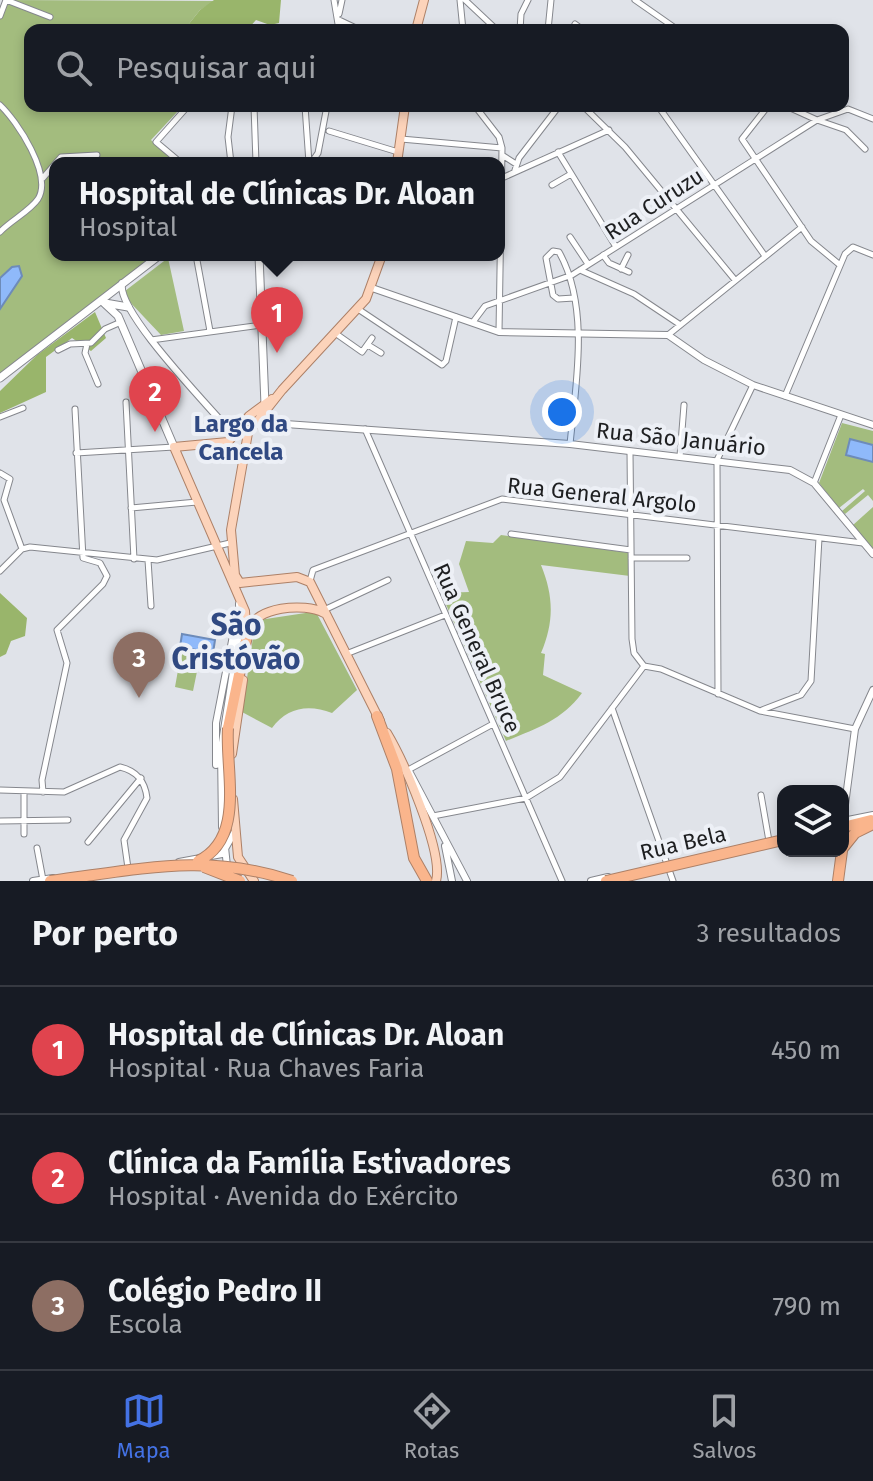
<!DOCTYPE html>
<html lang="pt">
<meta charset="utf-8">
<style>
:root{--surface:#171b24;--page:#20242c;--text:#f1f3f6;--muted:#9ea1a6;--line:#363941;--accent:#4472e4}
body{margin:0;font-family:"Fira Sans",sans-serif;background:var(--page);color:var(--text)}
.controls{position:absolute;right:24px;bottom:24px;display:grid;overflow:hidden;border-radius:16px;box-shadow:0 4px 12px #0003}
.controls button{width:72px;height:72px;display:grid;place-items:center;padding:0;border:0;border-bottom:2px solid var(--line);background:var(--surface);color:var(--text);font:40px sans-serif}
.you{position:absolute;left:562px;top:412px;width:28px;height:28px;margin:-20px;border:6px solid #fff;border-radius:50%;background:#1a73e8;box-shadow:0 0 0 12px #1a73e833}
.badge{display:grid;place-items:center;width:52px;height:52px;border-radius:50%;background:var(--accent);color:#fff;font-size:26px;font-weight:700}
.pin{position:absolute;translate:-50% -66px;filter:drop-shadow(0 2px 4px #0008)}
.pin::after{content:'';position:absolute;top:42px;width:28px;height:24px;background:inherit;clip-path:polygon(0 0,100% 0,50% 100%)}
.popup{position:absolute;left:49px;top:157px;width:456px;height:104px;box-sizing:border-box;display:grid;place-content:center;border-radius:16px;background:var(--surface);filter:drop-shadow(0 2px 6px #0005);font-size:26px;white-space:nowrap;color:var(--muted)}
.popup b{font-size:30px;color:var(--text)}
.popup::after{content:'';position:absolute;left:50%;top:100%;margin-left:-16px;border:16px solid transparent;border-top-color:var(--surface)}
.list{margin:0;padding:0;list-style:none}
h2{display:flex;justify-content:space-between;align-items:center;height:104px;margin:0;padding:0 32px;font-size:34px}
h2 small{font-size:26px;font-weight:400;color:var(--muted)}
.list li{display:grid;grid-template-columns:52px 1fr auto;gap:24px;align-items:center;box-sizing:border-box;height:128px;padding:0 32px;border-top:2px solid var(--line)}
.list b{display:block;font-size:30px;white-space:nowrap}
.list p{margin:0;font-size:26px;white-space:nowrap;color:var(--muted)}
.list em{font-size:26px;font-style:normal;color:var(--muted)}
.icon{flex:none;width:44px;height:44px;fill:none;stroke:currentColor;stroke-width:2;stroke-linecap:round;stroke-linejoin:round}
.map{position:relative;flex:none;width:873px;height:881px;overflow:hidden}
.search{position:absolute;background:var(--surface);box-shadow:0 4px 12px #0003;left:24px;right:24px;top:24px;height:88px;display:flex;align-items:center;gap:20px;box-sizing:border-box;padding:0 28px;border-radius:16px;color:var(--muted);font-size:30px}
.sheet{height:488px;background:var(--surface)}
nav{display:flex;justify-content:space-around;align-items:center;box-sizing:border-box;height:112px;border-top:2px solid var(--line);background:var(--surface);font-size:22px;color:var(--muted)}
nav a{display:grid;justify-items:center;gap:4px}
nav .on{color:var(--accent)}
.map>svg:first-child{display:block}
</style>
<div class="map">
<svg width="873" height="881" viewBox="0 0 873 881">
<rect width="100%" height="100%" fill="#e0e3e9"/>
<path fill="#a3bc7e" d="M4 0 215 1 200 10 184 30H30V106H176L179 110 151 140 175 163H55V255H159L0 373V12Z
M168 258 184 331 161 335 127 299 125 291Z
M842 423 873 431V501L868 495 845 514 842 511 865 491 863 489 839 508 819 483Z
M873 507V550L853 525Z
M501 535 630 553V576L541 565C554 597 554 622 541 653L545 654 543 675 582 693C561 721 537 728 506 741L441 593 469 592 459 564 466 541 493 543Z
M312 612 317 614 357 690 332 713C309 704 287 707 272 728L242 712 255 624 259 620Z
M182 648 201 652 193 691 175 687Z"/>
<path fill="#99b56b" d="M214 0H281L279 23 270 25 256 20 247 30H184L200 10Z
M95 312 106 338 91 351 72 338 46 357V392L0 413V391L37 355Z
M0 593 27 618 25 636 11 641 6 654 0 657Z"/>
<path fill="#8fb9fa" stroke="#6d8bb9" stroke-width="2" d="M19 266 22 276 0 309V278L12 267Z
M850 439 873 445V462L846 455Z
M182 634 215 640 213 653 180 647Z"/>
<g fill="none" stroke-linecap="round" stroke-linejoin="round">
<defs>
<path id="minor" d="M334 0 339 30
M460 0 463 30
M465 0 497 30
M635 0 678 30
M339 14 342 0
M0 16 6 0 50 17
M339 20 360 30
M575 24 583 30
M520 30 521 14 528 0
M548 30 551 0
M0 105C17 121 53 175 38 199 30 211 10 221 0 232
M254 106 256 163
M305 106 309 163
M475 106 499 137 502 148 499 332
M583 106 625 147 735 280
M658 106 765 256
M768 106 742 139 811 241 840 265
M786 106 817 120 848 109 873 119
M329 131 398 152
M401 139 502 148
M558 152 616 247
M502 155 516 164
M181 163 156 142 188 106
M231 163 228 137 232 106
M311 163 318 153 327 106
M515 170 519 158 559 106
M43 178 61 157 97 155
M502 178 609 130
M552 185 571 174
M570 237 588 264
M196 255 210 331
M603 255 609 263 629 272
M621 269 628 255
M580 270 634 294 679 324
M358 309 442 365 446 361 456 317
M473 322 485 306 572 275 817 120 846 130 865 149
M335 333 362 352 372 338
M668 335 802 227
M151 340 261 325
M87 344 85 353 98 384
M368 345 381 353
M58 350 70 344 91 343 105 329 121 322
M785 396 845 254 853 247 873 255
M126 402 134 559
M0 417 23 408
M365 429 562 881
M570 444C576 384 590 307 559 252L553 251 546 258 553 295 558 299 574 298
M630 452 632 639 634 653 644 666
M76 453 174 447
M680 456 684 405
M0 473 10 479 4 500 22 549
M814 483 841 415
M131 508 197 502
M511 534 631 550
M631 558H687
M148 560 151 606
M0 571 22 549 30 547 157 560 230 543
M310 581 313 570 502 499 863 543
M324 610 388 580
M346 654 445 615
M644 666 661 669 760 711 855 729
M718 694 717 460 753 385
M612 708 673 881
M762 710 801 695 811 681 819 538
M408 770 493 724
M0 790 64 792 120 767C137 771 145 781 147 798L124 840 128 868
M24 791V834
M43 792 42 780 67 663 57 630 103 584 107 576 100 563 83 558 75 409
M761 795 769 841
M433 816 526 798 560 777 644 666
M0 821 68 820
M88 842 141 778
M37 848 43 880"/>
<path id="tertiary" d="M122 283C116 311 207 404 228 429L237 433H248
M372 288 499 332 668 335 704 360 753 385 873 425
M257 422 570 444 790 470 814 483 873 554
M216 765V723L238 610
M409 771 467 881
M843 820 855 729 873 690
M843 821 873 815
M222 827 221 749 240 627 239 604
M224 838 227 866
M445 846 452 881
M179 862 222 854 234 833
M33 881 53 878
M591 881 608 877"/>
<path id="secondary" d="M259 255 265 405
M104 303 118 316 174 447
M105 303 128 307
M0 378 160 255"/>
<path id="primary" d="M416 30 424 0
M397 163 405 106
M228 442 174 447 245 611 247 639
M228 442 249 416 272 399
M249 630C254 607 305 602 324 613
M380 721 310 582 297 577 240 583 235 575 231 530 248 433 282 390 366 299 382 255
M387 733C403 760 444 852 436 881
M232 754 243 680
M233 799 238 857 254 881"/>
<path id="motorway" d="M377 716 397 769 414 858 427 881
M228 728 247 636
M843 827 871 820
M843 848 855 833 873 824
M838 881 842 851"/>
</defs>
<use href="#minor" stroke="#85878d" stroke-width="7"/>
<use href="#tertiary" stroke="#85878d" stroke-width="8"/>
<use href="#secondary" stroke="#85878d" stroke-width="9"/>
<use href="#primary" stroke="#ad8067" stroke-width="10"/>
<use href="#motorway" stroke="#ad8067" stroke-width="12"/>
<use href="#minor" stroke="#fff" stroke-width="5"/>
<use href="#tertiary" stroke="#fff" stroke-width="6"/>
<use href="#secondary" stroke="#fff" stroke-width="7"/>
<use href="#primary" stroke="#fcd3ba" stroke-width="8"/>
<use href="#motorway" stroke="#fab58c" stroke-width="10"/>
<defs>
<path id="motorway-bridge" d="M198 861C246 838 225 771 228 728
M204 867 240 881
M50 881C137 870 206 852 292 881
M606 881 783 840"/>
</defs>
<use href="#motorway-bridge" stroke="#ad8067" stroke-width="12" stroke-linecap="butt"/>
<use href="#motorway-bridge" stroke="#fab58c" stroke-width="10"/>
</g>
<g text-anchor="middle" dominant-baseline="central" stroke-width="8" stroke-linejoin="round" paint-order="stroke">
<g font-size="22" fill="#1e1f21" stroke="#edf0f6">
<text transform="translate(654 204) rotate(-33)">Rua Curuzu</text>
<text transform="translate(681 439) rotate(6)">Rua São Januário</text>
<text transform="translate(602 495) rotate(6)">Rua General Argolo</text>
<text transform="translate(477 648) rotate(66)">Rua General Bruce</text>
<text transform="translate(683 843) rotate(-13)">Rua Bela</text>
</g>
<g font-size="24" font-weight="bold" fill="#304982" stroke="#edf0f6">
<text x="241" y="424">Largo da<tspan x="241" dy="28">Cancela</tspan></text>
</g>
<g font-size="30" font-weight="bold" fill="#304982" stroke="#edf0f6">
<text x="236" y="625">São<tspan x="236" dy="34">Cristóvão</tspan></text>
</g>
</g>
</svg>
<div class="controls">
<button><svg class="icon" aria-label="layers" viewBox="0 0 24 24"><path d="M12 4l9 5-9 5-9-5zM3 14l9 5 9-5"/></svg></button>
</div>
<div class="you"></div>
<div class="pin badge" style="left:277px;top:353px;background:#e0444e">1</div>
<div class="popup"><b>Hospital de Clínicas Dr. Aloan</b>Hospital</div>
<div class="pin badge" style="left:155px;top:432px;background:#e0444e">2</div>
<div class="pin badge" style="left:139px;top:698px;background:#8d6e63">3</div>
<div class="search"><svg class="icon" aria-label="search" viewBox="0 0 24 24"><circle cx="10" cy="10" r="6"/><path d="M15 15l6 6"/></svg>Pesquisar aqui</div>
</div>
<section class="sheet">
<h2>Por perto<small>3 resultados</small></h2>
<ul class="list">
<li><span class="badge" style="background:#e0444e">1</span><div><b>Hospital de Clínicas Dr. Aloan</b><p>Hospital · Rua Chaves Faria</p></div><em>450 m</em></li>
<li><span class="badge" style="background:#e0444e">2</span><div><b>Clínica da Família Estivadores</b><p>Hospital · Avenida do Exército</p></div><em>630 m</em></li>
<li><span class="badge" style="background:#8d6e63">3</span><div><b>Colégio Pedro II</b><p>Escola</p></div><em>790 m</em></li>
</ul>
</section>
<nav>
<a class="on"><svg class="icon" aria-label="map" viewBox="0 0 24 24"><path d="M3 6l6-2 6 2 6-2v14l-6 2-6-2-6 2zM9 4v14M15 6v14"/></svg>Mapa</a>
<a><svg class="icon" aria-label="directions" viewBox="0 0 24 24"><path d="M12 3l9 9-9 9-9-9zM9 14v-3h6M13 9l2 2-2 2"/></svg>Rotas</a>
<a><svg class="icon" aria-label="saved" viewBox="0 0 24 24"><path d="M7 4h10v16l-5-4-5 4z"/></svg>Salvos</a>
</nav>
